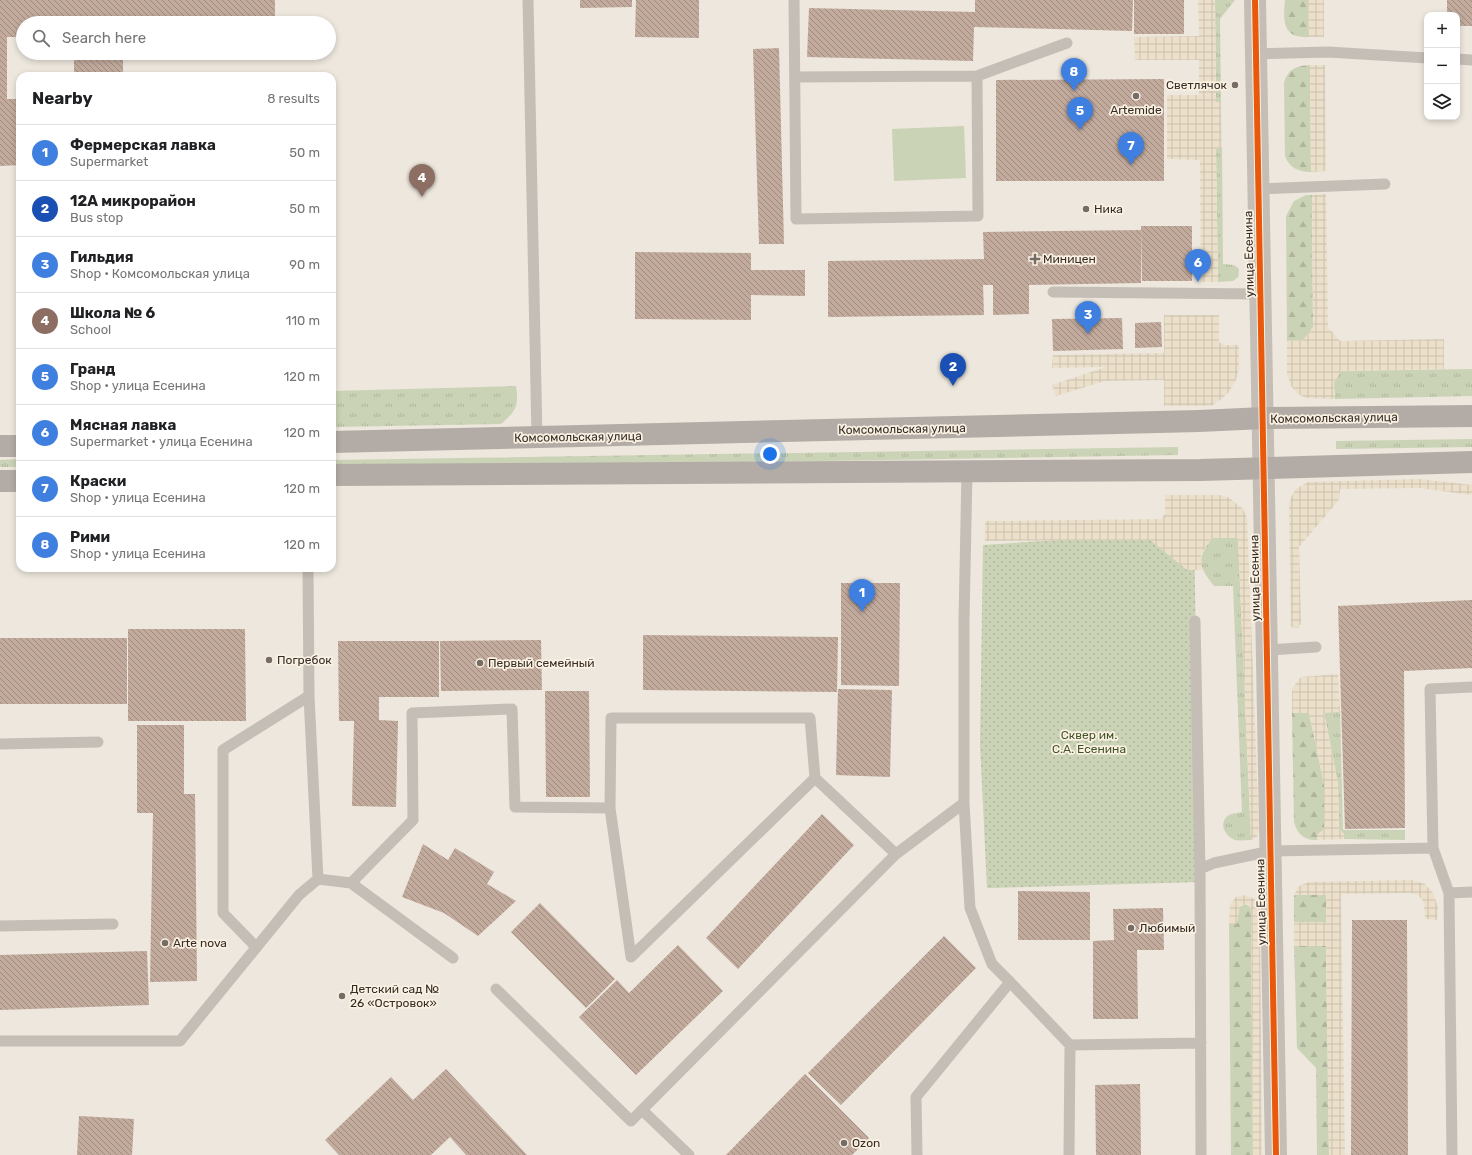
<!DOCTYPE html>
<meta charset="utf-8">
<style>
:root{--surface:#fff;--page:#f6f6f6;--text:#202124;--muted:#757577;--line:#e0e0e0;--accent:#756d65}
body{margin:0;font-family:Rubik,sans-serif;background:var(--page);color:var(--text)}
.controls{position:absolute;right:12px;top:12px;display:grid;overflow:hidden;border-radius:8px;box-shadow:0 2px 6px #0003}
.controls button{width:36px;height:36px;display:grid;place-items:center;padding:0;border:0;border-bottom:1px solid var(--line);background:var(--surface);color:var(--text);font:20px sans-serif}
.you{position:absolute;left:770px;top:454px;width:14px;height:14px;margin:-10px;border:3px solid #fff;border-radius:50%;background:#1a73e8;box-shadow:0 0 0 6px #1a73e833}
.badge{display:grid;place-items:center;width:26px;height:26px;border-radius:50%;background:var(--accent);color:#fff;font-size:13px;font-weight:700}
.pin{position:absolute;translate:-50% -33px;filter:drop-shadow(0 1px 2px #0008)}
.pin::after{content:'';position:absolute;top:21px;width:14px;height:12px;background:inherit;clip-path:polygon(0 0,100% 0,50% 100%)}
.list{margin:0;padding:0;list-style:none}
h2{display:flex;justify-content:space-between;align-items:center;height:52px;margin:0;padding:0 16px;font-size:17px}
h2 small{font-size:13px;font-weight:400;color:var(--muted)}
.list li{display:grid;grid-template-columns:26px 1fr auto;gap:12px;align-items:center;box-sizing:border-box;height:56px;padding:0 16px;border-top:1px solid var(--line)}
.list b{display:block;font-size:15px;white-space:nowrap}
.list p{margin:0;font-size:13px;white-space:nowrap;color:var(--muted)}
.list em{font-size:13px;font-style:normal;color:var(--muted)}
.icon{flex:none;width:22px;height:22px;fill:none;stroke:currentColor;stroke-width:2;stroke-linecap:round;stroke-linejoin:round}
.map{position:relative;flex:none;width:1472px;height:1155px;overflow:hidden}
.search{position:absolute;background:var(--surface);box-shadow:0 2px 6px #0003;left:16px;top:16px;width:320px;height:44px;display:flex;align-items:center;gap:10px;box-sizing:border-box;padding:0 14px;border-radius:22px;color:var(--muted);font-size:15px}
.panel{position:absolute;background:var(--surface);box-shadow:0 2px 6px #0003;left:16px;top:72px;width:320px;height:500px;border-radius:12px}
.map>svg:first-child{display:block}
</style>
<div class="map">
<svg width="1472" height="1155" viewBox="0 0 1472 1155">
<defs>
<pattern id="grass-tufts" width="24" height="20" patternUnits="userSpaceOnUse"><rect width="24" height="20" fill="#cbd3b6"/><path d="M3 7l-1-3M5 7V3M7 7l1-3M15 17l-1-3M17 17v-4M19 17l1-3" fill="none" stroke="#afb59c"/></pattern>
<pattern id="forest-firs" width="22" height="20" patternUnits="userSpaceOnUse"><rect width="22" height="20" fill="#cbd3b6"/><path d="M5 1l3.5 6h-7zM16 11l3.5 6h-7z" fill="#afb59c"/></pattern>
<pattern id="park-dots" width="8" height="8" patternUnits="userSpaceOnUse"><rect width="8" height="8" fill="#cbd3b6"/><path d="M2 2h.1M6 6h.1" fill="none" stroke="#afb59c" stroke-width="1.8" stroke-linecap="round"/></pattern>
<pattern id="plaza-grid" width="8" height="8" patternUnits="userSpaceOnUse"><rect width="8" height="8" fill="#ece0cb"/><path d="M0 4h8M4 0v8" fill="none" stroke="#cbc0ae"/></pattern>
<pattern id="building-back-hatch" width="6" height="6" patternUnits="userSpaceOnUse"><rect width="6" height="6" fill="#c2ab9d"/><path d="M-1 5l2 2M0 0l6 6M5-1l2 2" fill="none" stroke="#9e8b80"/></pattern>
</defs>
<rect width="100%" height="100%" fill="#ede7dd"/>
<path fill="url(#grass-tufts)" d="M1215 0H1235L1220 19 1221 102H1216Z
M1216 149H1222L1223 264 1234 265 1239 269 1238 277 1233 281 1218 282Z
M1472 369V396L1335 399 1334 382 1341 371Z
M516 386C519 406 516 411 501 424L332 427V391Z
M1472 439V447L1336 449V441Z
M1178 447V455L332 469V460Z
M20 459V467H0V460Z
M1212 538H1238L1251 840C1246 840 1240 841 1235 840 1224 836 1218 822 1229 815 1233 813 1238 813 1242 812L1233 586H1214C1197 564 1197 560 1212 538Z
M1324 712H1340L1343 830H1405V840L1344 839V834L1339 829 1338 783Z"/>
<path fill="url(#forest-firs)" d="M1285 0H1308L1309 37C1282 39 1283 20 1285 0Z
M1310 65 1311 172C1299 172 1289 168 1285 156L1284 83C1288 69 1296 66 1310 65Z
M1306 195H1312L1313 327 1304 340 1287 341 1286 216 1294 201Z
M1292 713H1309L1324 784V829L1317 835V840C1305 841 1297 834 1294 822Z
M1294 895H1326V922H1294Z
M1245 904 1249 906 1251 910 1253 1155H1231L1229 924H1237L1238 908Z
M1326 945 1329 1155H1317L1316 1068 1297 1048 1294 946Z"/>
<path fill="url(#park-dots)" d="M1194 531 1200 882 987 888 980 744 983 545Z"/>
<path fill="#cbd3b6" d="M964 126 966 178 894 181 892 129Z"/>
<path fill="url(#plaza-grid)" d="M1198 0H1215L1216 102H1221L1222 149H1216L1218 282H1201L1200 160 1167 159V95H1199V60H1135L1134 37 1199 36Z
M1308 0H1324V37H1309Z
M1310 65H1325L1326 171 1311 172Z
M1326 194 1328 327 1340 341 1444 339V369L1341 371 1334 382 1335 399 1306 398 1298 394 1291 386 1287 373V341L1303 340 1313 327 1312 195Z
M1164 315H1219V342L1223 345H1239V368L1236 380 1229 392 1220 400 1211 406H1164V380L1105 381 1056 396 1052 385 1106 367 1052 368 1053 355 1164 353Z
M1420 479 1472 485V495L1419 488 1340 489 1339 500 1299 547 1301 623 1298 628 1291 627 1289 507 1291 497 1296 489 1308 482Z
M1165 495H1219L1228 497 1243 509 1247 517 1259 829 1257 837 1251 840 1238 538H1212L1201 554 1202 570H1187L1150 540 985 541V521L1161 519 1165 514Z
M1338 674 1340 712 1324 713 1338 783 1339 829 1344 834V839L1317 840V835L1324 829V784L1309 713H1292V693L1293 687 1301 677Z
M1412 880 1425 884 1433 893 1438 907 1437 920 1425 919 1424 902 1418 895 1411 893 1341 894 1345 1155H1329L1326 946H1294V922H1326V895H1294L1299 886 1309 882Z
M1244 895 1255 899 1260 910 1262 1155H1253L1251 910 1249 906 1245 904 1240 906 1237 924H1229L1230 904 1236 897Z"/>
<path fill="url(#building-back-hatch)" d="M0 0H275V17L122 20V23H23V37H7V99H20V165L0 166Z
M580 0H632V7L580 8Z
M636 0H699V38L635 37Z
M975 0H1133L1132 31 974 27 973 61 807 57 809 8 975 12Z
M1134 0H1184V34H1134Z
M1447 0H1472V26H1457V15H1447Z
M779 48 784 244H759L753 49Z
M74 53H123V76H74Z
M1164 79V181H996V80Z
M1141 226H1192V281H1142Z
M1141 230V283L1029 285V314L993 315V285H983L984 315 828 317V261L984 259 983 232Z
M635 252 751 253V270H805V296L751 295V320L635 319Z
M1122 318 1123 349 1053 351 1052 319Z
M1161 322 1162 347 1135 348V323Z
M841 583H900L899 686 841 685Z
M1472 600V668L1404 671 1405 828 1345 829 1338 606Z
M128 629H245L246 721H128Z
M643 635 838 637 837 692 643 690Z
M0 638H127V704H0Z
M541 640 542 690 441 691 440 641Z
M338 641H439V697H379V720L398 721 396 807 352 806 354 721H339Z
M838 689 892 690 890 777 836 775Z
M545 691H589L590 797H546Z
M137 725H184V794H195L197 981 150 982 153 813H137Z
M822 814 854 845 738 969 706 938Z
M423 844 448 860 455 848 494 872 487 884 516 901 478 936 444 913 402 897Z
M1018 891 1090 892V940H1018Z
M540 903 615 979 586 1008 511 932Z
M1163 908 1164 950H1137L1138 1019H1093V941L1114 940 1113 909Z
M1352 920H1407L1408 1155H1351Z
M944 936 976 968 841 1105 808 1073Z
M678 945 723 991 636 1075 579 1017 617 980 629 993Z
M147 951 149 1005 0 1010V955Z
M446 1069 527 1155H466L450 1137 431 1155H339L325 1140 391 1077 413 1100Z
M805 1074 869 1138 852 1155H726Z
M1140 1084 1141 1155H1096L1095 1085Z
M79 1116 134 1119 132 1155H77Z"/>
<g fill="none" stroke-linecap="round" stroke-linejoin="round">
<path stroke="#c5beb6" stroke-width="11" d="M528 0 537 438
M794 0 796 219 978 216 977 76 795 77
M1256 54 1328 52 1427 58
M1457 59 1472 60
M977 76 1067 43
M1259 189 1385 184
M1053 292 1261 294
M967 472 964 621V803L970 908 992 964 1010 982
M308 568 309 696 318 879 351 883 453 958
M1195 621 1200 869
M1268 650 1316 647
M0 744 98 742
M815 778 631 957 610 808 611 718H810L815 778 896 854 964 803
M1433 848 1449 893 1472 892
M351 883 413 820 412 713 512 709 515 807 610 808
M1449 893 1452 1155
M0 926 113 924
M256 947 223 913V750L309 696
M496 989 631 1121 896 854
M0 1041H180L299 895 318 879
M1070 1045 1201 1043
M642 1110 689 1155
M917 1155 916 1097 1010 982 1070 1045 1069 1155
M1201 1155 1200 869 1214 863 1271 851 1433 848 1430 689 1472 687"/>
<path stroke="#c5beb6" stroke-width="22" d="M1255 0 1276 1155"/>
<path stroke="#b3aca6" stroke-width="22" d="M332 442 1199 421 1264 418 1472 416
M0 446H20
M332 475 1200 470 1472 462
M0 481H20"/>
<defs>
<path id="cycleway" d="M1255 0 1276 1155"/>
</defs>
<use href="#cycleway" stroke="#faf1e3" stroke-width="8"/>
<use href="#cycleway" stroke="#e8590c" stroke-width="6"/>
</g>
<g fill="#756d65" stroke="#faf1e3" stroke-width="1.5">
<circle cx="1235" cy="85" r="4"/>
<circle cx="1136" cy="96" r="4"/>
<circle cx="1086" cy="209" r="4"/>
<path d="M1033 253h4v4h4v4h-4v4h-4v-4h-4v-4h4z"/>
<circle cx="269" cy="660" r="4"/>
<circle cx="480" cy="663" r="4"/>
<circle cx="1131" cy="928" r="4"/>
<circle cx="165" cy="943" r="4"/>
<circle cx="342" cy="996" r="4"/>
<circle cx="844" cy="1143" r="4"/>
</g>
<g text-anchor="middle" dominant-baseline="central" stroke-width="3.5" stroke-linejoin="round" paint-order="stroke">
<g font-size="12" fill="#352c25" stroke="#faf1e3" text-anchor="start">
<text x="1227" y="85" text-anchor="end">Светлячок</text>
<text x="1136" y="110" text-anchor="middle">Artemide</text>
<text x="1094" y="209">Ника</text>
<text x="1043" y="259">Миницен</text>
<text x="277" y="660">Погребок</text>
<text x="488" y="663">Первый семейный</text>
<text x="1139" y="928">Любимый</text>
<text x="173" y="943">Arte nova</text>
<text x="350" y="989">Детский сад №<tspan x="350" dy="14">26 «Островок»</tspan></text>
<text x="852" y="1143">Ozon</text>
</g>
<g font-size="12" fill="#352c25" stroke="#faf1e3">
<text transform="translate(1249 254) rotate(-91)">улица Есенина</text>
<text transform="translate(1334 418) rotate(-1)">Комсомольская улица</text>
<text transform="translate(902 429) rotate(-1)">Комсомольская улица</text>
<text transform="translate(578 437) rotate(-1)">Комсомольская улица</text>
<text transform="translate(1255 578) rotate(-91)">улица Есенина</text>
<text transform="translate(1261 902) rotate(-91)">улица Есенина</text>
</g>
<g font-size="12" fill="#415527" stroke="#faf1e3">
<text x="1089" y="735">Сквер им.<tspan x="1089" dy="14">С.А. Есенина</tspan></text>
</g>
</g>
</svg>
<div class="controls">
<button>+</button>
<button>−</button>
<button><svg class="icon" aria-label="layers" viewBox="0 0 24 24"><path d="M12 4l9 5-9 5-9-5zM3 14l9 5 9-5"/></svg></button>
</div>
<div class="you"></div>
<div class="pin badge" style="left:862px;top:612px;background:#3f7fe0">1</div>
<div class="pin badge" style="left:953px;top:386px;background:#1a4fb4">2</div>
<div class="pin badge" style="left:1088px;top:334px;background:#3f7fe0">3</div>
<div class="pin badge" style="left:422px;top:197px;background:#8d6e63">4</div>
<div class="pin badge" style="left:1080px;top:130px;background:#3f7fe0">5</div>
<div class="pin badge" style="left:1198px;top:282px;background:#3f7fe0">6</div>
<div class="pin badge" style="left:1131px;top:165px;background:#3f7fe0">7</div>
<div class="pin badge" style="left:1074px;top:91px;background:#3f7fe0">8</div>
<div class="search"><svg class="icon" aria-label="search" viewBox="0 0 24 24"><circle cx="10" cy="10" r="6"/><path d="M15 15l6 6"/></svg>Search here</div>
<section class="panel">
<h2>Nearby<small>8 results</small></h2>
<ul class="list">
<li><span class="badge" style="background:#3f7fe0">1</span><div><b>Фермерская лавка</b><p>Supermarket</p></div><em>50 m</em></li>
<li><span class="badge" style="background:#1a4fb4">2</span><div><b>12А микрорайон</b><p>Bus stop</p></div><em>50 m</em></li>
<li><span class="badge" style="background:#3f7fe0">3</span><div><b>Гильдия</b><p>Shop · Комсомольская улица</p></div><em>90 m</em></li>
<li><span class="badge" style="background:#8d6e63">4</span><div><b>Школа № 6</b><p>School</p></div><em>110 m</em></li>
<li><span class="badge" style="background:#3f7fe0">5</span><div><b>Гранд</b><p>Shop · улица Есенина</p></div><em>120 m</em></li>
<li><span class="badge" style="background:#3f7fe0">6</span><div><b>Мясная лавка</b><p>Supermarket · улица Есенина</p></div><em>120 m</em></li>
<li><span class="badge" style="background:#3f7fe0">7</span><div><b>Краски</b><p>Shop · улица Есенина</p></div><em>120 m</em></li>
<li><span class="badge" style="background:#3f7fe0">8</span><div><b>Рими</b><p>Shop · улица Есенина</p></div><em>120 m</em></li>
</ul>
</section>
</div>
